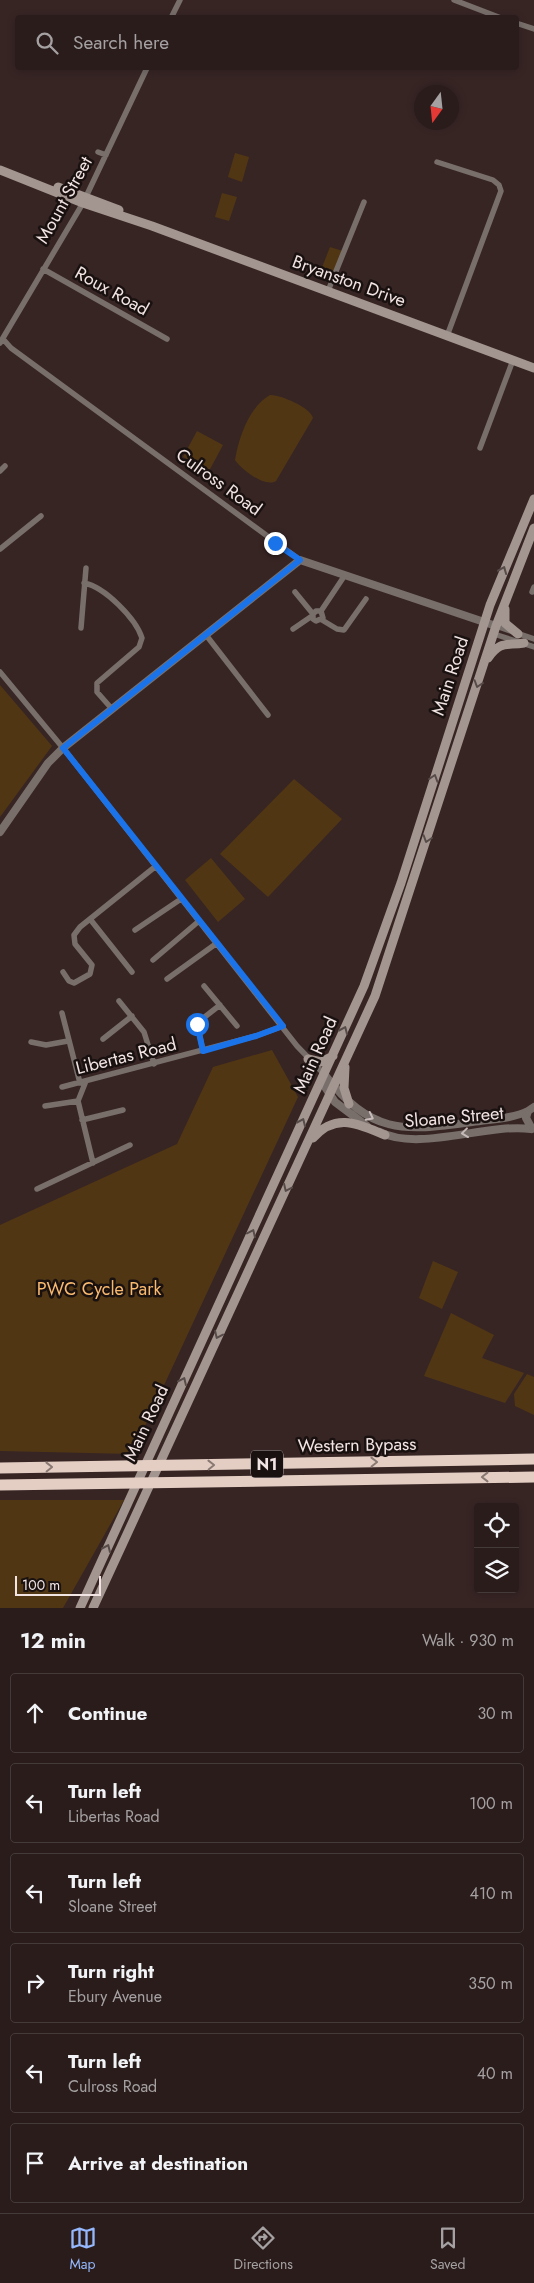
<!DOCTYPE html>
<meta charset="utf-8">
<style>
:root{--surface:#291c1b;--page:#352928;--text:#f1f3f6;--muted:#a5a1a3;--line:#453a3a;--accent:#94b7fd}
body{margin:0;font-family:Jost,sans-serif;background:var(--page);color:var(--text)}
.controls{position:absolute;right:15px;bottom:15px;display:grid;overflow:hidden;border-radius:5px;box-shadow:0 2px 8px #0003}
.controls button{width:45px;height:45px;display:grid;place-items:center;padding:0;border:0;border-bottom:1px solid var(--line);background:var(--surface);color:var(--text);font:25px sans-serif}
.compass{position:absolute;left:414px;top:85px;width:45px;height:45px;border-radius:50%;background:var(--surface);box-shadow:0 2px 8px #0003;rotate:195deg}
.scale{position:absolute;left:15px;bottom:12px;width:86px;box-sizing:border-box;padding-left:5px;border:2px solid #f1e4e3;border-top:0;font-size:14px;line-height:18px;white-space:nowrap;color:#f1e4e3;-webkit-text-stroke:4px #191110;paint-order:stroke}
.stop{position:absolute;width:15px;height:15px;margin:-11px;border:4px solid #1a73e8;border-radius:50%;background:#fff}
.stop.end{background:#1a73e8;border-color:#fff;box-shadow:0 1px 5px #0008}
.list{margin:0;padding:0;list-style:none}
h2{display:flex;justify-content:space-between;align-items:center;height:65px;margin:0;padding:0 20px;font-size:21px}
h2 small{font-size:16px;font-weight:400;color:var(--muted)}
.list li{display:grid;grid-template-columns:32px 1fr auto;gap:15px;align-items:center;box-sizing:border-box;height:80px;margin:0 10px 10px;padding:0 10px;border:1px solid var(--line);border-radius:5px}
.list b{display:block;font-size:19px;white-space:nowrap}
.list p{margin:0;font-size:16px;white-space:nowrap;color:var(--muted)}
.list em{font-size:16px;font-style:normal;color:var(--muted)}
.icon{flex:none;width:28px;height:28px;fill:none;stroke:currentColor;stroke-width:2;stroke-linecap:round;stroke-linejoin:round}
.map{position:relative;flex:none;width:534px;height:1608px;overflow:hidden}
.search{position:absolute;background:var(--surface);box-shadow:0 2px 8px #0003;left:15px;right:15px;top:15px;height:55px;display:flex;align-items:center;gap:12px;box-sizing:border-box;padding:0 18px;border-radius:5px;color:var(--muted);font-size:19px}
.sheet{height:605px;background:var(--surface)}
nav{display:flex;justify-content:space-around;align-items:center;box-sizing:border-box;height:70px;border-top:1px solid var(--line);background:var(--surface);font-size:14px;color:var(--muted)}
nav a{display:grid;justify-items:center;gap:2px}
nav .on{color:var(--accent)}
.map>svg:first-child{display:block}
</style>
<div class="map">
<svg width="534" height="1608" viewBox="0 0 534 1608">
<rect width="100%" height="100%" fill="#372524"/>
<path fill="#513614" d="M235 153 249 157 242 182 228 177Z
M222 193 237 197 229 221 215 217Z
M330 247 343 251 331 279 319 275Z
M270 395C281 395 310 407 313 418L276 481C265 488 241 469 235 460 239 437 249 407 270 395Z
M197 431 223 445 209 471 183 457Z
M0 685 52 746 0 817Z
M294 779 342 819 268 897 220 854Z
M211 858 245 899 218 922 185 880Z
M272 1050 298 1097 132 1454 0 1451V1225L177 1144 213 1067Z
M433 1261 458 1272 442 1309 419 1298Z
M451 1313 494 1335 482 1358 524 1373 505 1403 424 1376Z
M527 1374 534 1377V1415L515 1406 514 1394Z
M0 1500H124L63 1608H0Z"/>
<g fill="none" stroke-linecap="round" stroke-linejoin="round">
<path stroke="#786f6b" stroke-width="5.5" d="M454 0 501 18
M171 18 180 0
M516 23 534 29
M98 152 106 155
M437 162 493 180 499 185 501 191 447 336
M43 269 167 339
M328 291 364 202
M3 339 11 348 300 560
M0 343 83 203 147 68
M480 448 513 360
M0 471 5 466
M0 549 41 516
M84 583C105 587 136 619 142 638L139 647 97 683V692L112 709
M295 592 313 614
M532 592 534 587
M321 611 323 618 316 621 313 619V614L316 611H321L345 575
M322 620 337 629 344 630 366 599
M496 626 534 639
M81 628 86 568
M293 629 312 616
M494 634 534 647
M206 635 268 715
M0 672 63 748 297 1046 324 1074
M90 919 132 972
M135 930 181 899
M153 960 199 921
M63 972 69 981 74 983 90 974 92 965 75 944 74 935 80 927 156 866
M167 979 217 943
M204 986 237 1026
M119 1001 144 1032 154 1064
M62 1013 80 1083
M103 1039 132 1016
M31 1042 46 1045 68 1041
M203 1051 197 1023 220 1005
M86 1081 78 1101 93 1163
M62 1087 256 1036 283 1026
M45 1106 78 1101
M82 1120 123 1110
M37 1189 130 1145"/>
<path stroke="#786f6b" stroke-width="8" d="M0 832 48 763 63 748 300 560 496 626
M324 1074C371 1134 401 1132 472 1122 490 1119 512 1119 528 1111
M321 1081 335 1102 367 1126
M532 1129 526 1118 528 1111 534 1107
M380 1132C419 1152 486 1123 531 1129"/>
<path stroke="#a3958f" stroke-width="9" d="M0 170 83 203 152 226 534 368
M58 187 119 210
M505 609V623L518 634
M488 658C501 640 506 646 524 643
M308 1059 321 1062 333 1056
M345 1067 344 1088 349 1104
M313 1138C336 1112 358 1124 385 1135
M80 1608 364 986 401 883 490 605 534 499
M93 1608 375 996 496 626 534 528"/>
<path stroke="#e4cec4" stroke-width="11" d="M0 1468 534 1459
M0 1485 534 1477"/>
</g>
<defs><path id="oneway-chevron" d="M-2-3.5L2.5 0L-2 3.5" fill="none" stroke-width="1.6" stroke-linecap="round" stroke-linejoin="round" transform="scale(1.25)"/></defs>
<g stroke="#574c49">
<use href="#oneway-chevron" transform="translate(503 570) rotate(-68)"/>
<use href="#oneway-chevron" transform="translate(478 684) rotate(108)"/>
<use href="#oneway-chevron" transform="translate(434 778) rotate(-72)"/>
<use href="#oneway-chevron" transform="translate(427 839) rotate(108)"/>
<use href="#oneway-chevron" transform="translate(344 1030) rotate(-66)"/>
<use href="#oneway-chevron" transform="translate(302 1122) rotate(-66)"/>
<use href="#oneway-chevron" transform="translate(287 1188) rotate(115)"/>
<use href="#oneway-chevron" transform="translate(252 1233) rotate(-65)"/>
<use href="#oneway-chevron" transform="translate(218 1335) rotate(115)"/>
<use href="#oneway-chevron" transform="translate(183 1381) rotate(-65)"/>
<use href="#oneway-chevron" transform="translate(107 1548) rotate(-66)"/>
</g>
<g stroke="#c7bbb9">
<use href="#oneway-chevron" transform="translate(370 1117) rotate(27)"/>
<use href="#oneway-chevron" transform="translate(465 1133) rotate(173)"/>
</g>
<g stroke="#897973">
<use href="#oneway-chevron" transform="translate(374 1462) rotate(-1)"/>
<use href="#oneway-chevron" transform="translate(211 1465) rotate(-1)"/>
<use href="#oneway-chevron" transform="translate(49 1467) rotate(-1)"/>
<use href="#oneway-chevron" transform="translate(485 1477) rotate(180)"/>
</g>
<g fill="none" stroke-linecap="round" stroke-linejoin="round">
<path stroke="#1a73e8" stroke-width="6" d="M197 1024 203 1051 256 1036 283 1026 63 748 300 560 275 543"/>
</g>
<g text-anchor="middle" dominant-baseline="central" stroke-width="5" stroke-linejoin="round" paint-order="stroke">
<rect fill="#191110" stroke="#b0a5a4" stroke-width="1" x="251" y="1450.5" width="32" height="27" rx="4"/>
<g font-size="16" font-weight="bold" fill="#f1e4e3">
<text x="267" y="1464">N1</text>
</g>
<g font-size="18" fill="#f1e4e3" stroke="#191110">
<text transform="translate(64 200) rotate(-61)">Mount Street</text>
<text transform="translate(349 281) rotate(20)">Bryanston Drive</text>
<text transform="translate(112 291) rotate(29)">Roux Road</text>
<text transform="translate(219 482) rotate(36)">Culross Road</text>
<text transform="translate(450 676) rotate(-72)">Main Road</text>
<text transform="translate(315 1055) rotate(-66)">Main Road</text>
<text transform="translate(126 1056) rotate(-14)">Libertas Road</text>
<text transform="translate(454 1117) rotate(-5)">Sloane Street</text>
<text transform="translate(146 1423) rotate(-65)">Main Road</text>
<text transform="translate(357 1445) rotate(-1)">Western Bypass</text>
</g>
<g font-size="18" fill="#f9b96e" stroke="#191110">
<text x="99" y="1289">PWC Cycle Park</text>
</g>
</g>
</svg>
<div class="controls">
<button><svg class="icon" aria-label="locate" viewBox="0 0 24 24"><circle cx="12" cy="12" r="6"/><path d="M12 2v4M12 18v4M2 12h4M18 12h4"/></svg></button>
<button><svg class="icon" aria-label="layers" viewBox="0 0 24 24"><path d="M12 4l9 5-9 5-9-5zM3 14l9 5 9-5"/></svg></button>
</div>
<svg class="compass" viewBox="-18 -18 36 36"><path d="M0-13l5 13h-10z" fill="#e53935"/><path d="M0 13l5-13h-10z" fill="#a5a1a3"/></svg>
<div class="scale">100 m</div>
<div class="stop" style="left:197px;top:1024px"></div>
<div class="stop end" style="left:275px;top:543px"></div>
<div class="search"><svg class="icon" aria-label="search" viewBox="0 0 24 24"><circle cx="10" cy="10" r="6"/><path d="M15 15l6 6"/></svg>Search here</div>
</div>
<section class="sheet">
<h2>12 min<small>Walk · 930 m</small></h2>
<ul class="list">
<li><svg class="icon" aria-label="ahead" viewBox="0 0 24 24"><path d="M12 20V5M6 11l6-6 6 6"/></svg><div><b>Continue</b></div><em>30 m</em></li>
<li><svg class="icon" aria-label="left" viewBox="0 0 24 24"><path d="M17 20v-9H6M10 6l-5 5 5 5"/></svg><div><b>Turn left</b><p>Libertas Road</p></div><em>100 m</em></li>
<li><svg class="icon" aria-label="left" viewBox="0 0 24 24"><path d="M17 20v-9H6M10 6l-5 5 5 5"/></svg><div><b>Turn left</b><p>Sloane Street</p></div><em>410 m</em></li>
<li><svg class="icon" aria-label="right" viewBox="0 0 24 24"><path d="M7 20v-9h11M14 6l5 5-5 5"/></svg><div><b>Turn right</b><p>Ebury Avenue</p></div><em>350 m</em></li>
<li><svg class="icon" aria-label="left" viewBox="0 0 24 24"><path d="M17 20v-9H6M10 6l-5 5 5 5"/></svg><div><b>Turn left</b><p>Culross Road</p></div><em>40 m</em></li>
<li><svg class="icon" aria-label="arrive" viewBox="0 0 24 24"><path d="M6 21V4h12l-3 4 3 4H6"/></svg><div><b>Arrive at destination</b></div></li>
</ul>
</section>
<nav>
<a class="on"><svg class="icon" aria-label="map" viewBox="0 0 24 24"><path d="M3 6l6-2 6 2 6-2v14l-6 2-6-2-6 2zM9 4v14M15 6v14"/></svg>Map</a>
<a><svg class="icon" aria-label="directions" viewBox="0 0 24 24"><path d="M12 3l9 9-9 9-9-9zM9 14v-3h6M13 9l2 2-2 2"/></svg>Directions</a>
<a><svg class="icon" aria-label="saved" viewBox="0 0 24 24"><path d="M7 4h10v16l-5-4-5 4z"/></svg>Saved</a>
</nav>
